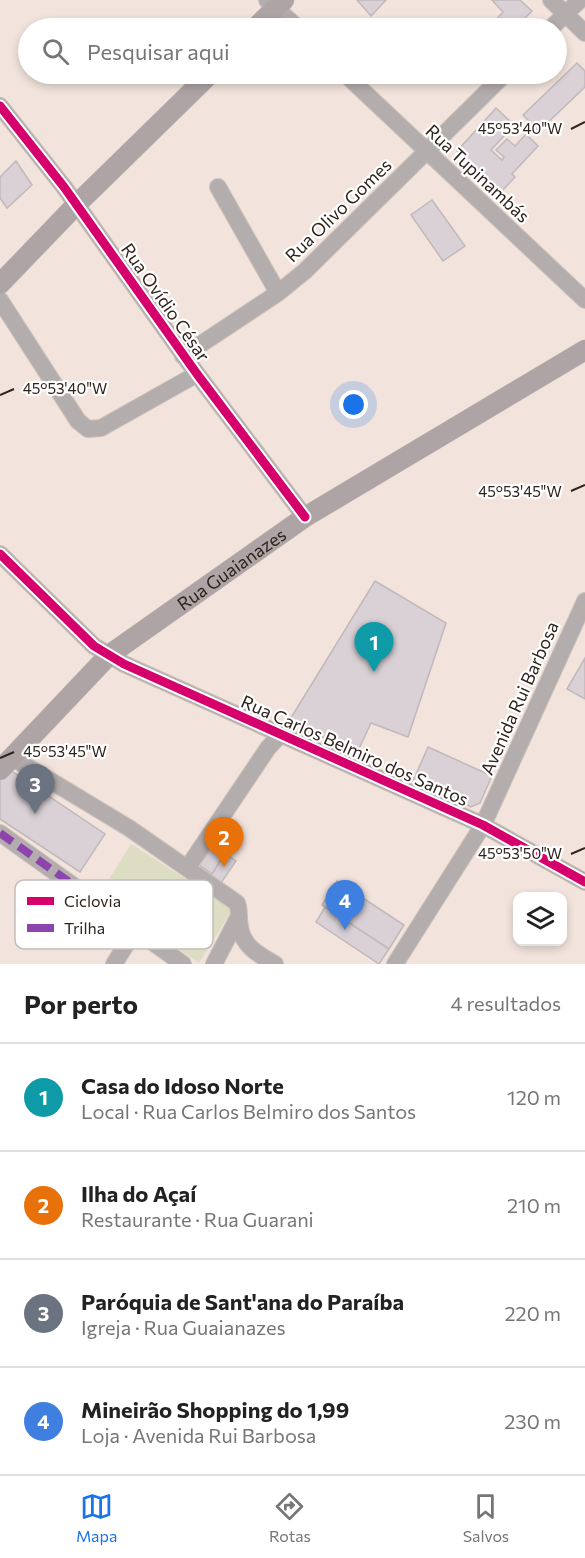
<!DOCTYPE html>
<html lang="pt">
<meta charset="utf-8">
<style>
:root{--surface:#fff;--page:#f6f6f6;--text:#222;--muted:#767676;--line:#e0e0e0;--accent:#1a73e8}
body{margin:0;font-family:Commissioner,sans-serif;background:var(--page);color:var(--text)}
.controls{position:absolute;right:18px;bottom:18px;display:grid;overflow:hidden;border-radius:12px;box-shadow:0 3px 9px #0003}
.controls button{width:54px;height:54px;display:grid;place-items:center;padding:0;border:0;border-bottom:2px solid var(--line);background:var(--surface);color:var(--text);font:30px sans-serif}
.you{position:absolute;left:354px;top:405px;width:21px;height:21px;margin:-15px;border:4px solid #fff;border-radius:50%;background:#1a73e8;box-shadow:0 0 0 9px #1a73e833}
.badge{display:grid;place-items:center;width:39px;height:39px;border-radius:50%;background:var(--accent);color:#fff;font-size:20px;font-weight:700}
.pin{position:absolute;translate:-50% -50px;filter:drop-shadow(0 2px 3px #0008)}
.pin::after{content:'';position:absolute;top:32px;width:21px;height:18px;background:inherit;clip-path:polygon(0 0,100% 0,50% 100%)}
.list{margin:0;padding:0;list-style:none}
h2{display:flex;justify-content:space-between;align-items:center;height:78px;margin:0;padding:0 24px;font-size:26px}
h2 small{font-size:20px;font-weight:400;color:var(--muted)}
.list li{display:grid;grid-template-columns:39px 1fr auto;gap:18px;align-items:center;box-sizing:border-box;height:108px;padding:0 24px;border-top:2px solid var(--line)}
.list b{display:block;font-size:22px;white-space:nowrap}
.list p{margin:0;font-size:20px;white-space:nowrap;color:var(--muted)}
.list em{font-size:20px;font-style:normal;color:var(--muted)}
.icon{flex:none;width:33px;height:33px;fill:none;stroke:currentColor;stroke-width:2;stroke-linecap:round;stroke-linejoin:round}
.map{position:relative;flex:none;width:585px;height:964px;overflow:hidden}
.search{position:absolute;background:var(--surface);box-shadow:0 3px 9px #0003;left:18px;right:18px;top:18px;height:66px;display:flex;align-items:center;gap:15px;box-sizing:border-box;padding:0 21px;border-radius:33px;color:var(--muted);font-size:22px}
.sheet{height:510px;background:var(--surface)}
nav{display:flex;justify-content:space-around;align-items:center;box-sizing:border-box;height:84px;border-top:2px solid var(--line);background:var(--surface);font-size:16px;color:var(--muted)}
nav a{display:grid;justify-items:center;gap:3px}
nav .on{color:var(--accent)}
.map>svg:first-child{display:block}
</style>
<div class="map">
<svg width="585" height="964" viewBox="0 0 585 964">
<rect width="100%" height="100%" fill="#f2e4dc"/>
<path fill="#ddddc3" d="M131 844 233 909 199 963 98 897Z"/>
<path fill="#d9d1d6" stroke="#c0b8ba" stroke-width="1.5" d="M357 0H386L371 16Z
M492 0H520L532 11 515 28H491L489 27 503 12Z
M577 63 585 71V87L539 131 523 115Z
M496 108 514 125 491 150 502 160 504 157 496 150 507 139 515 146 526 134 538 146 512 174 515 177 501 192 457 151Z
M16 161 32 185 7 208 0 198V177Z
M432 200 465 246 443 261 411 215Z
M375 581 446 623 408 737 371 723 357 753 289 721Z
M585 658V699L567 689Z
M428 747 492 776 480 803 471 807 413 781Z
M7 768 105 834 80 872 0 819V778Z
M213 846 225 853 212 874 199 865Z
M225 853 236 861 221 883 212 877V874Z
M337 881 404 925 389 949 322 905Z
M325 907 389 949 379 964 316 922Z"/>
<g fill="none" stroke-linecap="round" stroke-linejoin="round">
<defs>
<path id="minor" d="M267 0 298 28
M551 0 585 33
M551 28 580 0
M345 74 585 300
M0 106 64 187 197 374 305 517
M218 187 278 293
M0 300 78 421 88 429 101 428 197 374
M183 356 278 293 305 271 505 74
M0 554 94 646 124 664 483 825 585 882
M13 758 129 828 237 903C240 910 238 918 240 926 242 946 259 955 275 964
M0 833 183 964
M188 867 268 748 281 734
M114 964 136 929
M214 964 239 916
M395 964 483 825 585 601"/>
<g id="major">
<path d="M255 28 284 0"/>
<path d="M0 284 77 204 210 74"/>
<path id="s1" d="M0 770 109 655 305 517 585 350"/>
</g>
</defs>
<use href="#minor" stroke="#cdc2bb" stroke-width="18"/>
<use href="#major" stroke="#cdc2bb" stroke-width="21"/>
<use href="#minor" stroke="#b4adad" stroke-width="16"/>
<use href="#major" stroke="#aea4a5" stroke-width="20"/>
<path stroke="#8e44ad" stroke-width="8" stroke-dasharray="15 8" stroke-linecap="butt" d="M0 833 136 929"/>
<defs>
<path id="cycleway" d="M0 106 64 187 197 374 305 517
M0 554 94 646 124 664 483 825 585 882"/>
</defs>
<use href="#cycleway" stroke="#fff" stroke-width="13"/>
<use href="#cycleway" stroke="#d6006c" stroke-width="9"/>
</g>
<path fill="none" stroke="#2f231c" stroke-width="2" d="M571 129 585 122M0 395 14 389M571 491 585 485M0 758 14 752M571 854 585 848"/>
<g text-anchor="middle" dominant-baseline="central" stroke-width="4.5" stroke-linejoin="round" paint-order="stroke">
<g font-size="18" fill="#2f231c" stroke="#fff">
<text transform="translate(478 173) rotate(43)">Rua Tupinambás</text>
<text transform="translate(338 210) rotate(-44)">Rua Olivo Gomes</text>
<text transform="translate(166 302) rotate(55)">Rua Ovídio César</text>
<text stroke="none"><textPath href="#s1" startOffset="308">Rua Guaianazes</textPath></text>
<text transform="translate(519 698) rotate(-66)">Avenida Rui Barbosa</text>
<text transform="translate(355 750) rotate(24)">Rua Carlos Belmiro dos Santos</text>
</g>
</g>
<rect x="15" y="880" width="198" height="69" rx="9" fill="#fff" stroke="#c1bdbb" stroke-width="1.5"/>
<rect x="27" y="897" width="27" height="8" fill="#d6006c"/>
<rect x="27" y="924" width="27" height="8" fill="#8e44ad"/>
<g font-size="16" fill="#2f231c">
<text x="64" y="907">Ciclovia</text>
<text x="64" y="934">Trilha</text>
</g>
<g font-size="15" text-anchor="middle" fill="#2f231c" stroke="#fff" stroke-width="4.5" stroke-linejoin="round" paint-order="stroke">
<text x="520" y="134">45°53'40"W</text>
<text x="65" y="394">45°53'40"W</text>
<text x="520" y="497">45°53'45"W</text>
<text x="65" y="757">45°53'45"W</text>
<text x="520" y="859">45°53'50"W</text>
</g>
</svg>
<div class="controls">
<button><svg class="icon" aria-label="layers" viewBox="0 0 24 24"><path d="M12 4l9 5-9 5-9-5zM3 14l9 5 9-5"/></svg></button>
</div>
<div class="you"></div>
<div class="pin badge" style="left:374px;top:672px;background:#0f9aa8">1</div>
<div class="pin badge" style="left:224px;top:867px;background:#e8710a">2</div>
<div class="pin badge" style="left:35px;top:814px;background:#6b7280">3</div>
<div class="pin badge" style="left:345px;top:930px;background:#3f7fe0">4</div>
<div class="search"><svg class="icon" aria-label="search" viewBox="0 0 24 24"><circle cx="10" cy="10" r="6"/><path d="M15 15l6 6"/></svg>Pesquisar aqui</div>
</div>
<section class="sheet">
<h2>Por perto<small>4 resultados</small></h2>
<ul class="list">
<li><span class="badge" style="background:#0f9aa8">1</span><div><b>Casa do Idoso Norte</b><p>Local · Rua Carlos Belmiro dos Santos</p></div><em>120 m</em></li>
<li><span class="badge" style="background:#e8710a">2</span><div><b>Ilha do Açaí</b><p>Restaurante · Rua Guarani</p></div><em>210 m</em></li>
<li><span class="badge" style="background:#6b7280">3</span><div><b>Paróquia de Sant'ana do Paraíba</b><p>Igreja · Rua Guaianazes</p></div><em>220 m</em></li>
<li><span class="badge" style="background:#3f7fe0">4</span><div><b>Mineirão Shopping do 1,99</b><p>Loja · Avenida Rui Barbosa</p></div><em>230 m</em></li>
</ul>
</section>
<nav>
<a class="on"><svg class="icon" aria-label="map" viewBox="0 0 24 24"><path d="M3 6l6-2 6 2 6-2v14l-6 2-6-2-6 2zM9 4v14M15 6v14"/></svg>Mapa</a>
<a><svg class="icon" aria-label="directions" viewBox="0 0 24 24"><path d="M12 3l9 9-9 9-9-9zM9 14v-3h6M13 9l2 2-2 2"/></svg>Rotas</a>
<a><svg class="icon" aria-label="saved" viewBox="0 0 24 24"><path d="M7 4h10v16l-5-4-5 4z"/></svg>Salvos</a>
</nav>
